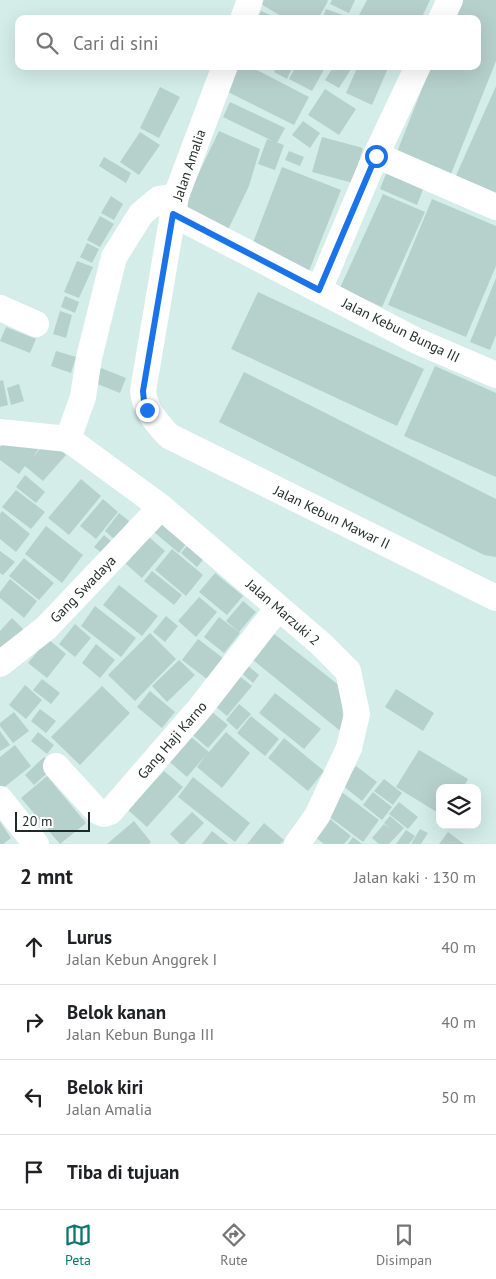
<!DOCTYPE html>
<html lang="id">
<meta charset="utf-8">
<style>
:root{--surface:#fff;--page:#f2f2f2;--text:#202124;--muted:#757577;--line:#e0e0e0;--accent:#0f766e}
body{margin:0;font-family:"PT Sans",sans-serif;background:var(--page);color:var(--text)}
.controls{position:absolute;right:15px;bottom:15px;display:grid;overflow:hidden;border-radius:10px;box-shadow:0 5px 20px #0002}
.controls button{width:45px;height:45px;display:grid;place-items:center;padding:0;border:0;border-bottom:1px solid var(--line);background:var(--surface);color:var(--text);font:25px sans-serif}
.scale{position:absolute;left:15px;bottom:12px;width:75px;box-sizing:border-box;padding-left:5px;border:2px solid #1f2927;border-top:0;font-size:14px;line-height:18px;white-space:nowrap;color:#1f2927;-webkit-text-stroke:4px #fff;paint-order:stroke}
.stop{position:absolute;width:15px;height:15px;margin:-11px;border:4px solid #1a73e8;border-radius:50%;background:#fff}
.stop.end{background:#1a73e8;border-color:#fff;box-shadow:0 1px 5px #0008}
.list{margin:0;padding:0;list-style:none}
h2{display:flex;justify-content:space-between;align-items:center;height:65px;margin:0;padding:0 20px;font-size:21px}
h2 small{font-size:16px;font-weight:400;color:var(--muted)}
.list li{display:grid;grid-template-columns:32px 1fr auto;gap:15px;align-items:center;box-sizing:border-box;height:75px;padding:0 20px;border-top:1px solid var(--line)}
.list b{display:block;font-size:19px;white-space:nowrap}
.list p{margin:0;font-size:16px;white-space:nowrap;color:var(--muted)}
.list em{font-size:16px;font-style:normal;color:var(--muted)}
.icon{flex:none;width:28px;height:28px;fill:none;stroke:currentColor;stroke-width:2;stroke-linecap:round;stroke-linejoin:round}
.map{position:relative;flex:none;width:496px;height:844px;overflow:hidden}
.search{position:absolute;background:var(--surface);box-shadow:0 5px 20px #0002;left:15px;right:15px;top:15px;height:55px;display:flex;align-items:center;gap:12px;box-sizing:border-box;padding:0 18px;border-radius:10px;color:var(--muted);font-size:19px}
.sheet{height:365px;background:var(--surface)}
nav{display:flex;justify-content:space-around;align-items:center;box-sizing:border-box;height:70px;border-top:1px solid var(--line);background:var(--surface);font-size:14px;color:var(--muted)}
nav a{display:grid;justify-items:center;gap:2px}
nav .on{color:var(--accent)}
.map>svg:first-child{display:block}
</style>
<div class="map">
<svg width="496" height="844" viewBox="0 0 496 844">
<rect width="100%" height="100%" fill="#d4ede9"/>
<path fill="#b6d0cb" d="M264 0H327L328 1 318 19H286L261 4Z
M332 0H355L349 13 330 4Z
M367 0H430L421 19H357Z
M459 0H496V61L449 179 395 157 431 66H477V19H450Z
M326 9 346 16 345 19H322Z
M261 11 279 19H257Z
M238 66H249L309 97 294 125 226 91Z
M277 66H293L287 79 274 72Z
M296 66H326L312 91 289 79Z
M334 66H353L339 88 325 80Z
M358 66H389L372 105 346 93Z
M496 86V199L454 180Z
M160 87 180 97 159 138 140 128Z
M325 89 356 109 339 135 308 115Z
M230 102 285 128 277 143 223 117Z
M303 121 320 133 310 148 292 135Z
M219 131 260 149 249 186 226 234 180 212Z
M140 132 160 145 139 175 120 162Z
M322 137 363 148 353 183 312 172Z
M267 139 284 145 275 170 258 164Z
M289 151 304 157 300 166 285 160Z
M104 157 131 173 126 183 99 166Z
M390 164 427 179 417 205 380 189Z
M282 167 341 190 307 276 249 253Z
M383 194 425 212 382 307 340 288Z
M111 196 123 204 114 220 101 213Z
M432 199 496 226V266L466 337 388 305Z
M100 216 114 224 100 247 87 240Z
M87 243 99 249 92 263 80 257Z
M77 261 93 267 79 298 64 292Z
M496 278V335L490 350 470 342Z
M258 292 424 369 397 426 231 349Z
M65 296 79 302 75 313 61 307Z
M60 311 72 315 66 338 53 334Z
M6 327 36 339 30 353 0 341Z
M56 351 76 357 71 373 51 366Z
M96 366 126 378 120 393 90 381Z
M435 366 496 393V477L404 436Z
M244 372 496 499V557L484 555 219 422Z
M3 380 8 405 0 407V381Z
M19 384 24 401 11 405 7 388Z
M12 435 43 443 32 458 48 440 66 455 43 481 25 466 19 474 0 460V447Z
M25 475 45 492 36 503 16 487Z
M81 479 101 496 69 535 48 518Z
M16 490 45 512 31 529 2 507Z
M103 499 118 512 96 539 80 526Z
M2 511 30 534 16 552 0 539V514Z
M119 513 129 521 115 540 105 531Z
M167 517 191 538 179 553 154 532Z
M46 526 83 555 62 583 25 554Z
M104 535 113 543 103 554 94 547Z
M149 537 165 551 142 578 126 564Z
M191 541 207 555 197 567 181 553Z
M172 549 203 575 186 596 155 570Z
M0 551 15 562 3 575 0 573Z
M24 558 54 583 39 600 9 576Z
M152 571 182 595 174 605 144 581Z
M215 573 243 596 227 615 199 592Z
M10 579 37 601 24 618 0 598V592Z
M119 585 158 616 142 636 103 605Z
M199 597 217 612 196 637 178 621Z
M243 601 256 612 239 632 226 621Z
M95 606 136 638 121 657 81 626Z
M166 616 178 626 165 642 153 632Z
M219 617 240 633 224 653 204 637Z
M12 618 28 634 0 663V631Z
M75 624 91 638 75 657 59 644Z
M150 633 176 659 135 701 108 675Z
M273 633 341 687 344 734 252 659Z
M48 639 66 654 47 678 28 663Z
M198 639 223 658 207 679 182 660Z
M96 644 115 660 100 678 82 663Z
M179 660 195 675 167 702 152 686Z
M246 664 259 675 253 683 240 672Z
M232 670 252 686 227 716 208 700Z
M42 679 60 693 51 704 33 690Z
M25 685 42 700 26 719 9 705Z
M102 686 130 713 80 765 51 737Z
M396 689 434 713 423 731 385 707Z
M150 691 175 712 162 728 137 707Z
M275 693 321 729 304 749 259 713Z
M239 704 251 714 237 730 226 720Z
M207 708 228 725 208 748 188 731Z
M40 709 56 721 46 733 31 721Z
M14 712 29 731 13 743 0 726V723Z
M251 716 279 739 265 756 237 733Z
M0 731 10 745 0 751Z
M184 731 209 752 226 732 250 753 222 788 197 767 206 755 187 777 163 756Z
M38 732 54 745 47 754 31 741Z
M284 738 324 771 308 791 268 758Z
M15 745 31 766 2 789 0 786V757Z
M419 750 468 779 463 788H440V814L396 787Z
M44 757 54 767 34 785 25 775Z
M356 766 377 782 362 801 342 785Z
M164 771 183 787 147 827 128 810Z
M47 776 86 823 60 844 21 798Z
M193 777 250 823 235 842 178 797Z
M384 779 402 793 393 805 374 791Z
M339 790 379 820 363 842 323 812Z
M373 792 392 807 382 820 363 805Z
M399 802 418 817 408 829 389 814Z
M192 812 204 823 184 844H180L170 834Z
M390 816 404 828 389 844H379L372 838 384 824 391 829 384 823Z
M330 819 351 836 344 844H324L315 837Z
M134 821 151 842 149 844H107Z
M0 822 11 838 3 844H0Z
M264 823 284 840 280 844H247Z
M420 829 428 833 421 844H411Z
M406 830 415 836 409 844H396Z
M212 831 228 844H202Z
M448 832 464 844H439Z
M353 837 362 844H348Z"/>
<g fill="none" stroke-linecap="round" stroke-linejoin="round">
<path stroke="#fff" stroke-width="26" d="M243 19 250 0
M441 19 450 0
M225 66 176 196 143 391C145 410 156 422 169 436L496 598
M376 155 496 207
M173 214 417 341 496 375
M319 290 376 155 418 66
M0 308 36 324
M0 432 68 439
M68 439 161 507 321 644 348 671 357 714 349 748 317 816 297 844
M68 439 83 397 89 358 114 257 141 214 159 199 176 196
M0 664 46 628 161 507
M56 766 97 811 104 814 110 812 200 708 278 608
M0 799 36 844"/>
</g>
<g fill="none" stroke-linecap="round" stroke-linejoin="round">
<path stroke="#1a73e8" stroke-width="6" d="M147 410 144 402 143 391 173 214 319 290 376 156"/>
</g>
<g text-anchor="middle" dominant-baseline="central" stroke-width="4" stroke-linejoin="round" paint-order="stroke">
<g font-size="14" fill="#1f2927" stroke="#fff">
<text transform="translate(189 165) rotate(-71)">Jalan Amalia</text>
<text transform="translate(401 330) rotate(26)">Jalan Kebun Bunga III</text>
<text transform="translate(332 517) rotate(26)">Jalan Kebun Mawar II</text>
<text transform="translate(83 589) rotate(-46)">Gang Swadaya</text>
<text transform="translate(283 612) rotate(41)">Jalan Marzuki 2</text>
<text transform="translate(172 740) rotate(-49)">Gang Haji Karno</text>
</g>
</g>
</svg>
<div class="controls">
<button><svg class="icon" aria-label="layers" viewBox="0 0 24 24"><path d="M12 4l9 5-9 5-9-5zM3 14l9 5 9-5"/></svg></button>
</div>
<div class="scale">20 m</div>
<div class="stop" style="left:376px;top:156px"></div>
<div class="stop end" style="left:147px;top:410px"></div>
<div class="search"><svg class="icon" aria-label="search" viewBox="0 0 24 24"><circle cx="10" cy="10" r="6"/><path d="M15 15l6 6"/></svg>Cari di sini</div>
</div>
<section class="sheet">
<h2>2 mnt<small>Jalan kaki · 130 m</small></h2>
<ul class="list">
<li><svg class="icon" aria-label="ahead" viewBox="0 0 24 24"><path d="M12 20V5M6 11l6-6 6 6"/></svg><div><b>Lurus</b><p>Jalan Kebun Anggrek I</p></div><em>40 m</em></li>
<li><svg class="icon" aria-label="right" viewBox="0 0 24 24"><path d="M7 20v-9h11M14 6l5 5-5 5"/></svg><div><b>Belok kanan</b><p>Jalan Kebun Bunga III</p></div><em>40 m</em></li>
<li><svg class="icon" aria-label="left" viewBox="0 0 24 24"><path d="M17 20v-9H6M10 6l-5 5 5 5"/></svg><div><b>Belok kiri</b><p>Jalan Amalia</p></div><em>50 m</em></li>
<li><svg class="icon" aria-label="arrive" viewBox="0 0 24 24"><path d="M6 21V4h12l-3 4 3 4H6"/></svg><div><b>Tiba di tujuan</b></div></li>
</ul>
</section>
<nav>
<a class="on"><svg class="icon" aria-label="map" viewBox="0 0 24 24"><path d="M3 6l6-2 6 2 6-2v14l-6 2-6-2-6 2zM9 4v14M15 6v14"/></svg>Peta</a>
<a><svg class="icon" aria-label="directions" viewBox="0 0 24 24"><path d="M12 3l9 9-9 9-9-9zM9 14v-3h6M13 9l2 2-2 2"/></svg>Rute</a>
<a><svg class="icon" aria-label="saved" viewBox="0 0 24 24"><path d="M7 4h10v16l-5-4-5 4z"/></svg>Disimpan</a>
</nav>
